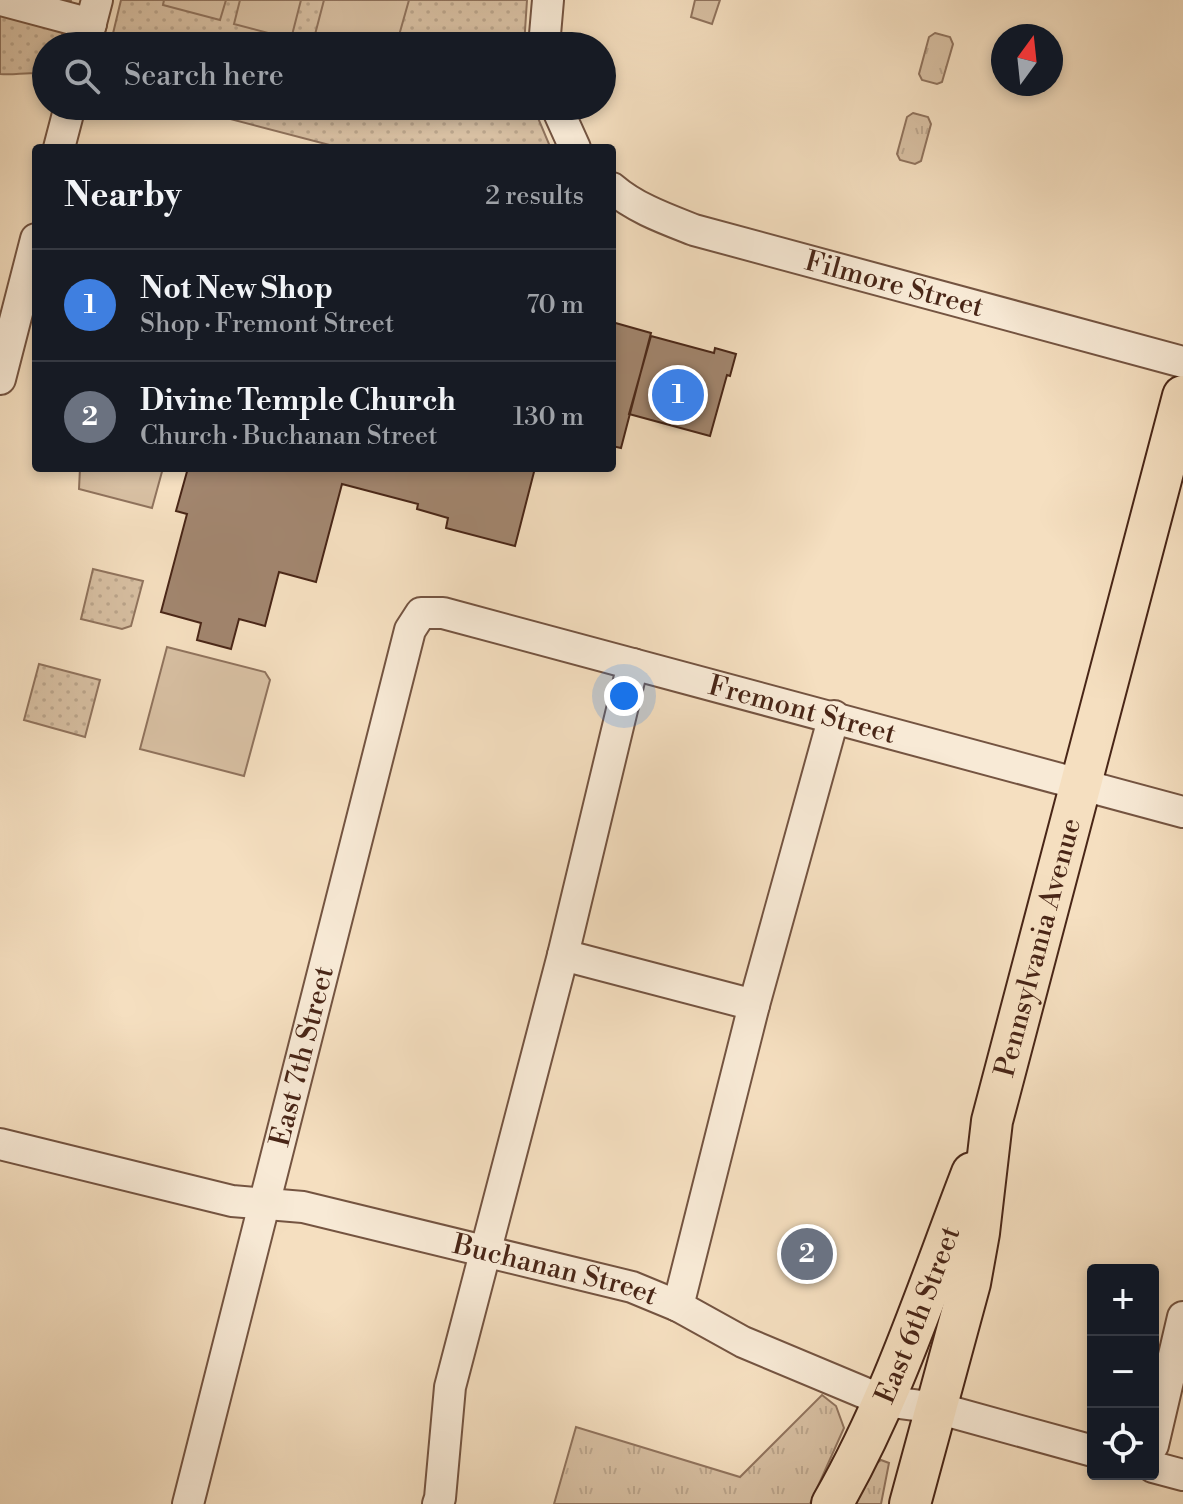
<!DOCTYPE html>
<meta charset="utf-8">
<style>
:root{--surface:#171b24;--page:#20242c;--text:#f1f3f6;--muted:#9ea1a6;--line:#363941;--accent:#c59692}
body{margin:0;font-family:"Libre Bodoni",serif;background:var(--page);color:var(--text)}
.controls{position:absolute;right:24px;bottom:24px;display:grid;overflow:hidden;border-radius:8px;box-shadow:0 4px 12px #0003}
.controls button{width:72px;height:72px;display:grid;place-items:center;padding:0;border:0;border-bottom:2px solid var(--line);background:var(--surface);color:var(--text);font:40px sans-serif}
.compass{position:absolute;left:991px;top:24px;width:72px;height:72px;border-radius:50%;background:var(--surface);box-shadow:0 4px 12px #0003;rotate:15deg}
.you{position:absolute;left:624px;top:696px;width:28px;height:28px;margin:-20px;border:6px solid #fff;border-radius:50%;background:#1a73e8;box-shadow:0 0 0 12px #1a73e833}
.badge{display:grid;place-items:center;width:52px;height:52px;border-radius:50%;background:var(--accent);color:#fff;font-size:26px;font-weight:700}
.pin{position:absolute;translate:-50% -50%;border:4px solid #fff;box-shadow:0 2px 8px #0006}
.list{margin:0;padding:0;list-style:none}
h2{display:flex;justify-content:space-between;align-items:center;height:104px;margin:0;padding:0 32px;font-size:34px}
h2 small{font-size:26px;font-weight:400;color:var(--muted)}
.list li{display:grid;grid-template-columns:52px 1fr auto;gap:24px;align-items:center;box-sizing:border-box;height:112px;padding:0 32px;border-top:2px solid var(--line)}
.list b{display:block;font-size:30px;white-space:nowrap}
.list p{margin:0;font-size:26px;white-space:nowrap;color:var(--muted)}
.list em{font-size:26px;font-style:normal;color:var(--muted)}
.icon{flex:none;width:44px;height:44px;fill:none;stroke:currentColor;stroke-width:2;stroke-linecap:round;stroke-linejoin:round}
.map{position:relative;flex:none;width:1183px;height:1504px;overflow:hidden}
.search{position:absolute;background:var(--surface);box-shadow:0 4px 12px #0003;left:32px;top:32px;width:584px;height:88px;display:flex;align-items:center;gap:20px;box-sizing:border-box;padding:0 28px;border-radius:44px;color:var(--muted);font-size:30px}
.panel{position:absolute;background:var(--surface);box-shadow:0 4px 12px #0003;left:32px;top:144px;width:584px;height:328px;border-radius:8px}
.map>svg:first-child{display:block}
</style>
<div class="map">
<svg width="1183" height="1504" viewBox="0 0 1183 1504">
<defs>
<pattern id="grass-tufts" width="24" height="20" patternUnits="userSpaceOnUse" patternTransform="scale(2)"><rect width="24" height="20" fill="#d8c0a3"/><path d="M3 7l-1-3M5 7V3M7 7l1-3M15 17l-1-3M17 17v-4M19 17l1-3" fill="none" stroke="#bba58c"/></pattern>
<pattern id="park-dots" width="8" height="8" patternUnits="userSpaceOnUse" patternTransform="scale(2)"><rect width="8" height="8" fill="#d8c0a3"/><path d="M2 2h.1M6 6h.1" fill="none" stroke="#bba58c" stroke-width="1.8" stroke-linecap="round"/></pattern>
</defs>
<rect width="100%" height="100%" fill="#f5dfc0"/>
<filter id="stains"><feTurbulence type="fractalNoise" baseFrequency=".0025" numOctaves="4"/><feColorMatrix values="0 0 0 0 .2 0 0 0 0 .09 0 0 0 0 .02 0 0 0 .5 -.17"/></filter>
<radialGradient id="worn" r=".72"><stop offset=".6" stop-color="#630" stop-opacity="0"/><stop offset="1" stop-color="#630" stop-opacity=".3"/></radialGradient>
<path fill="url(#grass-tufts)" stroke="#90735d" stroke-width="2" d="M695 0H720L712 24 691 17Z
M935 33 950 37 953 44 942 82 937 84 922 80 919 74 929 37Z
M913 113 928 117 931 124 921 161 915 164 900 160 897 154 907 117Z
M822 1395 836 1406 844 1428 810 1504H554L576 1427 740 1477Z
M881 1460 889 1463 881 1504H852L872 1467Z"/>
<path fill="url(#park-dots)" stroke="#90735d" stroke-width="2" d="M0 0H71L59 46H46V75C29 70 17 76 0 74Z
M121 0H527L524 46H110Z
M181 106H533L549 144 548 148H341Z
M93 569 143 581 131 626 122 629 81 619Z
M39 664 100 680 85 737 24 720Z"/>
<path fill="#d8c0a3" stroke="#90735d" stroke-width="2" d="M164 0H226L220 20 163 5Z
M240 0H301L291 39 234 24Z
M324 0H409L396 46H312Z
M80 468H163L152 508 79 489Z
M167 647 265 672 270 680 244 776 140 749Z"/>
<path fill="#a2866f" stroke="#492617" stroke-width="2" d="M612 322 651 333 621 448 612 446Z
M651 336 714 353 715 348 736 354 730 376 727 375 710 436 629 414Z
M188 468H535L515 546 446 528 448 518 417 509 418 504 342 484 316 582 279 572 265 626 239 619 231 649 197 640 201 623 161 612 187 514 176 511Z"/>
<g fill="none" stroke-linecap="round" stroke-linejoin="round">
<defs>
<g id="minor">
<path d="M1 0 91 24"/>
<path d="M85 46 97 0"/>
<path d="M544 46 548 0"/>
<path d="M556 106 575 148"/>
<path d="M59 148 70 106"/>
<path id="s1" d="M612 188C635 208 666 219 694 230L1183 362"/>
<path d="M0 379 36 239"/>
<path d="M563 955 754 1005"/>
<path id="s2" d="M0 1144 232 1201 303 1207 632 1287 678 1306 743 1342 884 1401 937 1408 1093 1451"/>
<path d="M678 1306 754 1005 834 716"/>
<path d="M1153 1445 1183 1317"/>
<path d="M1153 1467 1183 1475"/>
<path id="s3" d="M188 1504 410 630 421 613H443L1183 812"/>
<path d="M438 1504 440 1498 450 1387 563 955 633 664"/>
</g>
<g id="major">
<path id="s4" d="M832 1504C892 1400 929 1284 972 1173"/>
<path id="s5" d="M910 1504 970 1283 979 1233 992 1121 1183 396"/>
</g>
</defs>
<use href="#minor" stroke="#745441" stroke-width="34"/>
<use href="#major" stroke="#492617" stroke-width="44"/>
<use href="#minor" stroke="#f8ead6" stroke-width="30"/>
<use href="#major" stroke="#f5dfc0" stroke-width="40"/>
</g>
<g text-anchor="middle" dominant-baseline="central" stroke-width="8" stroke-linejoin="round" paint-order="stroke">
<g font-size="28" fill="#492617" stroke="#f8ead6">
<text stroke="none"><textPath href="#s1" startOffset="300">Filmore Street</textPath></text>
<text stroke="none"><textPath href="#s3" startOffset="1316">Fremont Street</textPath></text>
<text stroke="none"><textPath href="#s5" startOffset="572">Pennsylvania Avenue</textPath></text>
<text stroke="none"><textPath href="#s3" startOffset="462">East 7th Street</textPath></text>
<text stroke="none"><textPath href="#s2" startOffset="570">Buchanan Street</textPath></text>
<text stroke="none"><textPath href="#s4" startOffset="208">East 6th Street</textPath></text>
</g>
</g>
<rect width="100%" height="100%" filter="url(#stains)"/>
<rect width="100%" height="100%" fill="url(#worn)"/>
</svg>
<div class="controls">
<button>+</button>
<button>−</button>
<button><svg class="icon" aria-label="locate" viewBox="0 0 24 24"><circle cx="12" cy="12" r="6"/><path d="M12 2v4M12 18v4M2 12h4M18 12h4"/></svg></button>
</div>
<svg class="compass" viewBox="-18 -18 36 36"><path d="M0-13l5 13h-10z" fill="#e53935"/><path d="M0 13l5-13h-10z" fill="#9ea1a6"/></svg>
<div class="you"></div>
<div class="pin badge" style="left:678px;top:395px;background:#3f7fe0">1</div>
<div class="pin badge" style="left:807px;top:1254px;background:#6b7280">2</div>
<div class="search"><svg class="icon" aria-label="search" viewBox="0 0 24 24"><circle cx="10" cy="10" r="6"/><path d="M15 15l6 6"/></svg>Search here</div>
<section class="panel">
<h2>Nearby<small>2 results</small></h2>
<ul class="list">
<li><span class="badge" style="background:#3f7fe0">1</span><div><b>Not New Shop</b><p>Shop · Fremont Street</p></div><em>70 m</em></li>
<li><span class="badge" style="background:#6b7280">2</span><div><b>Divine Temple Church</b><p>Church · Buchanan Street</p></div><em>130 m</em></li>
</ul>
</section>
</div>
